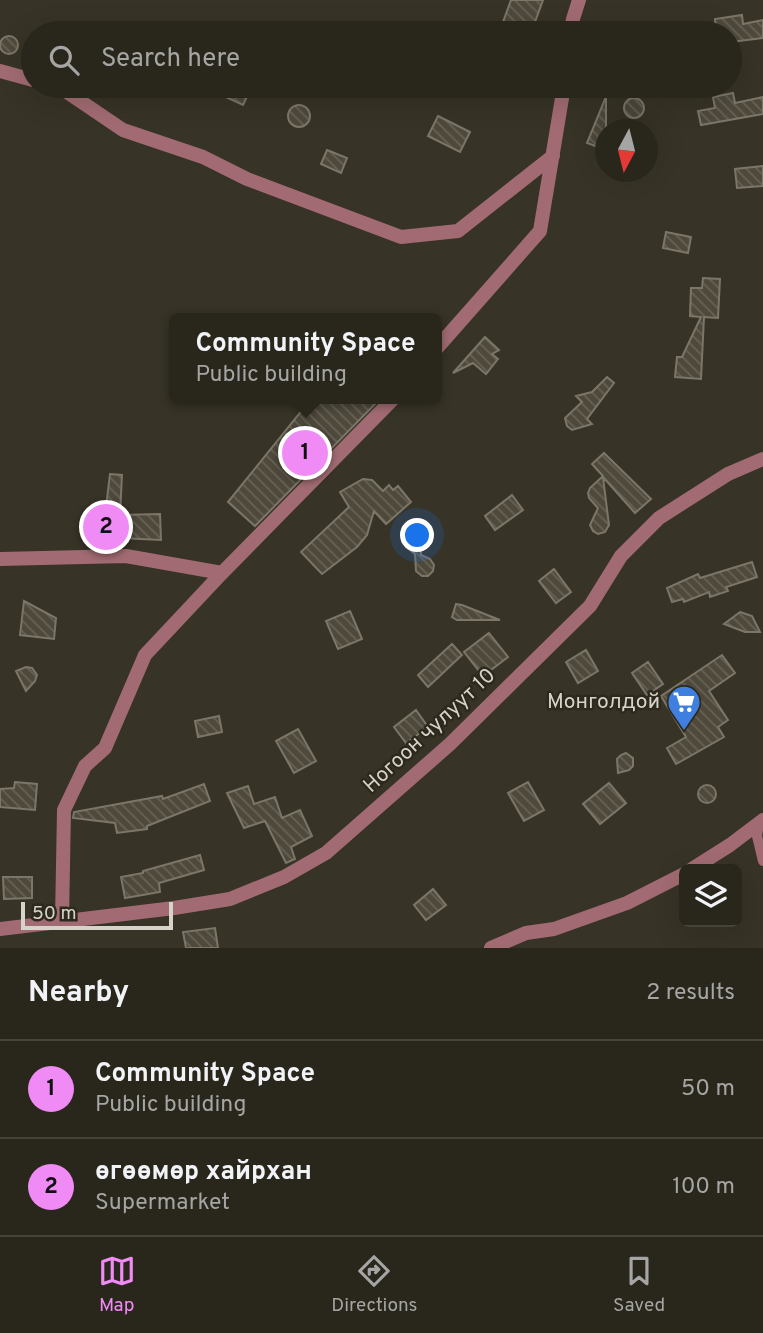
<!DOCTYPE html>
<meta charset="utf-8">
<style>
:root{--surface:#29261c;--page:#353229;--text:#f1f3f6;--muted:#a5a5a3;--line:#45433b;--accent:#f08bf6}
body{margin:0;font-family:Overpass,sans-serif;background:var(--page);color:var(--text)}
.controls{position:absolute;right:21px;bottom:21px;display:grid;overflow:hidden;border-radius:10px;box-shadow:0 7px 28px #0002}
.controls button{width:63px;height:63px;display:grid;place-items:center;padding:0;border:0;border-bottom:2px solid var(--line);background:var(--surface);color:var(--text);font:35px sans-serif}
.compass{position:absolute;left:595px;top:119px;width:63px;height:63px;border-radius:50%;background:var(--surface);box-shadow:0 7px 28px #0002;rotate:187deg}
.scale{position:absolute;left:21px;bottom:18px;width:152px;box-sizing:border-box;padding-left:7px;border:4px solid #d6d3cb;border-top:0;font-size:19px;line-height:24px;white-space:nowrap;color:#d6d3cb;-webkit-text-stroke:5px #2d291c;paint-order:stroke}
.you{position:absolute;left:418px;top:536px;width:24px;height:24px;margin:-18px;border:5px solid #fff;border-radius:50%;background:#1a73e8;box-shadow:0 0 0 10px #1a73e833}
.badge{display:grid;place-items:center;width:46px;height:46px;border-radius:50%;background:var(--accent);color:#111;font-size:23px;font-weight:700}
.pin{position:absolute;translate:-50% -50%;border:4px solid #fff;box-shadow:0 2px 7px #0006}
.popup{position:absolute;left:169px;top:313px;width:273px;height:91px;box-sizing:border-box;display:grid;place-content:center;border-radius:10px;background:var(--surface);filter:drop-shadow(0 2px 5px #0005);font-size:23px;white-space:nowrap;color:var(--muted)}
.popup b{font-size:26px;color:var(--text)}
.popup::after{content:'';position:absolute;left:50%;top:100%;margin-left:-14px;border:14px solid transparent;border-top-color:var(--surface)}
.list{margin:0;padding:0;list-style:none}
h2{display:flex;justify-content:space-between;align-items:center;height:91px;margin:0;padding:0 28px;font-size:30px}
h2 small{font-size:23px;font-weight:400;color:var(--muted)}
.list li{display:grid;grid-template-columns:46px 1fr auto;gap:21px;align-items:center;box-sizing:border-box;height:98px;padding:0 28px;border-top:2px solid var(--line)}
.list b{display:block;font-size:26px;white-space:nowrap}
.list p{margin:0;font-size:23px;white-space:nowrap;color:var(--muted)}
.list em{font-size:23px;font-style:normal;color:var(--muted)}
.icon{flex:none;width:38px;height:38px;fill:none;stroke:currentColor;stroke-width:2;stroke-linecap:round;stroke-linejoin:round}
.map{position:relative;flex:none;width:763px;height:948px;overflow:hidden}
.search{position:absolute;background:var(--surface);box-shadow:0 7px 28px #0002;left:21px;right:21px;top:21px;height:77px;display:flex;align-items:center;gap:18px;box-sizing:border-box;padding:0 24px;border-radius:38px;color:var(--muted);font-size:26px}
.sheet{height:287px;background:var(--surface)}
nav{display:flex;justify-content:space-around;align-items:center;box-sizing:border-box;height:98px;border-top:2px solid var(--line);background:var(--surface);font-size:19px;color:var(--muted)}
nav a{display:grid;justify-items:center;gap:4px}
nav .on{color:var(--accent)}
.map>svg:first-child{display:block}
</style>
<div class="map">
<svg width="763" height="948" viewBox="0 0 763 948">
<defs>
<pattern id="building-back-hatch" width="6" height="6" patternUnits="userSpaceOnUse" patternTransform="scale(1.75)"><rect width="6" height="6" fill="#4e493b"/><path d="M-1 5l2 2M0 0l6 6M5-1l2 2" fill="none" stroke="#676256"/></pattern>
</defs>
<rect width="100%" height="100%" fill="#373326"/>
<path fill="url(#building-back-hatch)" stroke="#7b7667" stroke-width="2" d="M511 0H543L531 33H499Z
M742 15 743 24 763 20V38L730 42V33H716L715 19Z
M0 45a9 9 0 1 1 18 0a9 9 0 1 1-18 0Z
M202 86H252L243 105Z
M733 93 735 103 763 97V114L701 125 698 111 715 108 713 97Z
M624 108a10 10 0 1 1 20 0a10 10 0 1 1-20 0Z
M605 99H606V150L587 143Z
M288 116a11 11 0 1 1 22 0a11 11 0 1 1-22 0Z
M438 116 470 132 460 152 428 136Z
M327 150 347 158 341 173 321 164Z
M763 166V186L737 188 735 169Z
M666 232 691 237 688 253 663 248Z
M703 278 720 279 718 318 704 317 701 379 675 377 677 357H682L701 317 690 316 691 288H702Z
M485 337 499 350 492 354 498 359 486 374 473 363 453 373Z
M607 377 614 383 587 419 592 424 572 430 567 426 565 418 582 402 576 396 592 392Z
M311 399H380L255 526 228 502Z
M604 453 651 499 635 513 603 477 609 525 605 532 598 534 593 531 590 525 598 508 589 498 588 493 590 488 603 476 592 464Z
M110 474 122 475 120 515 160 514 161 540 99 537 100 507H106Z
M363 479 372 480 383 491 389 485 393 490 398 486 411 502 386 524 374 511 367 535 357 547 322 574 301 552 349 507 340 492Z
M512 495 523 510 495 530 485 516Z
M406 533 420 537 421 555 430 559 434 565 433 571 428 576H422L416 571 415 554 406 547Z
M752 562 757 577 726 587 728 591 710 597 709 592 684 602 683 599 672 602 667 588 698 574 700 578Z
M554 569 571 592 556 603 539 581Z
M24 601 56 618 54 639 20 635Z
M456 604 462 605 500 620H457L452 617Z
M350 611 362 639 338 649 326 621Z
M740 612 752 616 760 632H745L724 624Z
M489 633 508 657 483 676 464 652Z
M452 644 462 655 428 687 418 675Z
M586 650 598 671 578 683 566 662Z
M722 655 735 673 709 691 728 720 718 727 724 737 676 764 667 748 686 737 661 696Z
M648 662 663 684 647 695 632 673Z
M26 667 32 668 37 675 35 681 26 691 16 671Z
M416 710 428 727 406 743 394 727Z
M219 716 222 732 198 737 195 721Z
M298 729 316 761 294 773 276 741Z
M626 753 633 758V766L629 770 618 773 617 759 621 755Z
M15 782 37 784 35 810 0 807V789L14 788Z
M528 782 544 810 524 821 508 793Z
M609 783 626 803 600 824 583 804Z
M204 784 210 801 147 826V829L117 833 115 823 73 818 74 812 162 796 163 799Z
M698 794a9 9 0 1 1 18 0a9 9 0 1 1-18 0Z
M248 786 254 804 275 797 282 818 300 810 312 836 291 847 295 859 286 863 265 821 244 828 227 793Z
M200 855 204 870 159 883 160 892 125 898 121 877 143 873V871Z
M3 877H32V898L4 899Z
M433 889 446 905 426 920 414 905Z
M215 928 218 948H186L183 932Z"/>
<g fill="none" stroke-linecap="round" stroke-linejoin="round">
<path stroke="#a26b73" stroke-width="10" d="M759 823 757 836 763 861"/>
<path stroke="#a26b73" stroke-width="14" d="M571 33 573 19 579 0
M0 71 33 80
M54 86 61 88 123 130 203 157 247 179 401 237 458 231 553 156
M436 349 540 231 564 86
M0 559 126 556 222 573
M692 869 730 845 763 820
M62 920 64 810 85 766 105 748 145 655 222 573 393 399
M491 948 526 933 554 929 627 903 684 874"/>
<path stroke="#a26b73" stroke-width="14" d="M0 929 174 908 230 899 284 877 326 853 450 744 590 606 621 556 659 518 728 474 763 459"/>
</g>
<defs>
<symbol id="supermarket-pin" viewBox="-11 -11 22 30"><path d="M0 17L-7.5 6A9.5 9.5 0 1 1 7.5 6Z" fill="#3f7fe0" stroke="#2d291c"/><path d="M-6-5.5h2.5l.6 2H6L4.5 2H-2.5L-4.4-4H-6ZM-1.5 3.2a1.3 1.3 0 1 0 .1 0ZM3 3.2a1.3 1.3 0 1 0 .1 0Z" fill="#fff"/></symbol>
</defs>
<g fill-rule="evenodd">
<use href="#supermarket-pin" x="665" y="683" width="38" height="52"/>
</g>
<g text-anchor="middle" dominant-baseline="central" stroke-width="5" stroke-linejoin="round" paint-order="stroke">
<g font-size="21" fill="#d6d3cb" stroke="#2d291c" text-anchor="end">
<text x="660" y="702">Монголдой</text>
</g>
<g font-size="21" fill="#d6d3cb" stroke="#2d291c">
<text transform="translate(430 731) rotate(-43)">Ногоон чулуут 10</text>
</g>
</g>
</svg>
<div class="controls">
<button><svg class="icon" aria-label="layers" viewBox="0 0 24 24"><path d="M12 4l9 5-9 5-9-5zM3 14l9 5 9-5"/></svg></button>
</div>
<svg class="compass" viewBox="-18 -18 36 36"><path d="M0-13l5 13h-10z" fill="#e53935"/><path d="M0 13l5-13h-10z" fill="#a5a5a3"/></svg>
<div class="scale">50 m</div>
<div class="you"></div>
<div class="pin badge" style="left:305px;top:453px">1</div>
<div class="popup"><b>Community Space</b>Public building</div>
<div class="pin badge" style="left:106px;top:527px">2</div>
<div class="search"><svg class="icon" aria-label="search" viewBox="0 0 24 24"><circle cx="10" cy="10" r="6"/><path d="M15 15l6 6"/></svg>Search here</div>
</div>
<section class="sheet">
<h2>Nearby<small>2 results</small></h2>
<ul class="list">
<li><span class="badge">1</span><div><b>Community Space</b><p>Public building</p></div><em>50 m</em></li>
<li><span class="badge">2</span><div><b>өгөөмөр хайрхан</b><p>Supermarket</p></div><em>100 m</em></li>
</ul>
</section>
<nav>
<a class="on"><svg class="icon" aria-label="map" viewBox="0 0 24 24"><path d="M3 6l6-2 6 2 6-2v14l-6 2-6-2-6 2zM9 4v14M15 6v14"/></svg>Map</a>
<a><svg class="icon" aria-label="directions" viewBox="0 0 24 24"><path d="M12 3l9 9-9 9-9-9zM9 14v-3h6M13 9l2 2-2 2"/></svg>Directions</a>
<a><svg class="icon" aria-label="saved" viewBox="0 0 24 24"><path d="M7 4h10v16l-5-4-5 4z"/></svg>Saved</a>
</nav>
